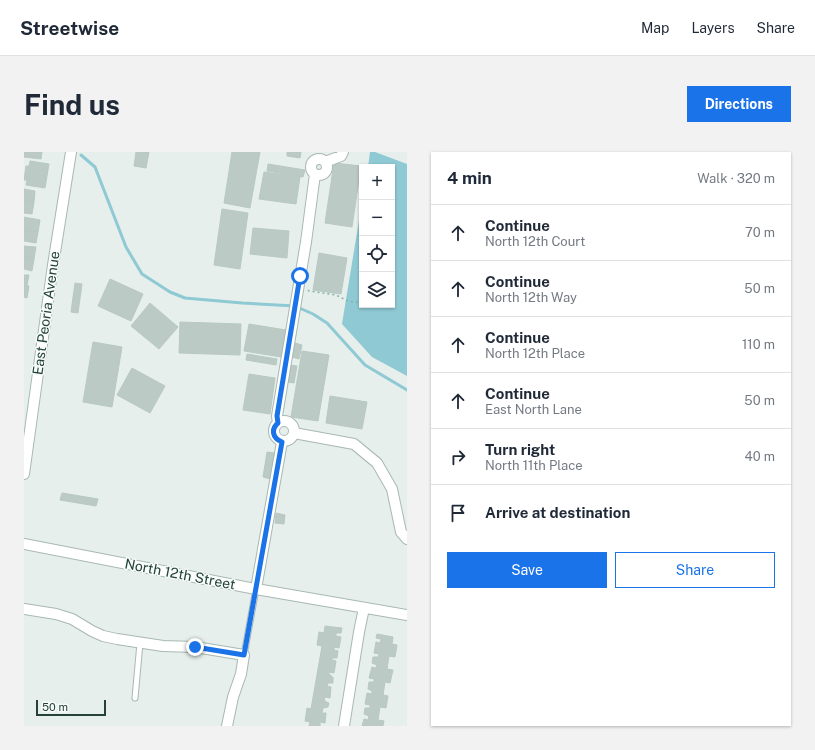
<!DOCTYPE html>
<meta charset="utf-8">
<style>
:root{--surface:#fff;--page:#f2f2f3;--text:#1f2937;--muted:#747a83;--line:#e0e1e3;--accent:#1a73e8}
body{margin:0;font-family:"Public Sans",sans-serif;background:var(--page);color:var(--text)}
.controls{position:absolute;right:12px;top:12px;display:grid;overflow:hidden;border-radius:0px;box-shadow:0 1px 3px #0004}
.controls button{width:36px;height:36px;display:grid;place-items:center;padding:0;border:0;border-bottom:1px solid var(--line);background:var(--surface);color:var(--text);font:20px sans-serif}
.scale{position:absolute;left:12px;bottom:10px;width:70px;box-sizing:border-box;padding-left:4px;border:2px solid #24423a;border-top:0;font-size:11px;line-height:14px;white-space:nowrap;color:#24423a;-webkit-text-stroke:3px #f7fbf9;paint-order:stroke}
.stop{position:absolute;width:12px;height:12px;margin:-9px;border:3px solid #1a73e8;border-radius:50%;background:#fff}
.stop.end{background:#1a73e8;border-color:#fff;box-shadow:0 1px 4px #0008}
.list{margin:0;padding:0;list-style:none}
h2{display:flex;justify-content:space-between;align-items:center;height:52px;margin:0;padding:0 16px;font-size:17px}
h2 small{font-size:13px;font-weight:400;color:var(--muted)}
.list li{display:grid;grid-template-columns:26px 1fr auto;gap:12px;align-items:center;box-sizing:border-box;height:56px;padding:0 16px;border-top:1px solid var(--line)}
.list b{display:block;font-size:15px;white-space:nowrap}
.list p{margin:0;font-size:13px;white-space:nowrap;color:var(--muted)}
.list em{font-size:13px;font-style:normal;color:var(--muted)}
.actions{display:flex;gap:8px;padding:12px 16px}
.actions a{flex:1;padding:9px 0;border:1px solid var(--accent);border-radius:0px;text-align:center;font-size:14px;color:var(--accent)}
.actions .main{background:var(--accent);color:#fff}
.icon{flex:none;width:22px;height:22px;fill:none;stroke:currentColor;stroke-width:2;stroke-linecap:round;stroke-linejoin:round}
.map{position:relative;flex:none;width:383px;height:574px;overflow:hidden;border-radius:0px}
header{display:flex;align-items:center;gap:24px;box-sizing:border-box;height:56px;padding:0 20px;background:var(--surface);border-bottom:1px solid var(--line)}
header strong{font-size:19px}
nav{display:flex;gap:22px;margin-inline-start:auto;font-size:14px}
.intro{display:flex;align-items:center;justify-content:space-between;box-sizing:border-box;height:96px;padding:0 24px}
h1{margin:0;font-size:28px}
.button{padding:10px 18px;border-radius:0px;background:var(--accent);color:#fff;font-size:14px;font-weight:700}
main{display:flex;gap:24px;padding:0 24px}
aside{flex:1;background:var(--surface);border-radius:0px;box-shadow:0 1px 3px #0004}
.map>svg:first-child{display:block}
</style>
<header>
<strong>Streetwise</strong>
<nav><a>Map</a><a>Layers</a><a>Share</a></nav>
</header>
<div class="intro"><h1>Find us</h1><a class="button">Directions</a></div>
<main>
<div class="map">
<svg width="383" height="574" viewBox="0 0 383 574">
<rect width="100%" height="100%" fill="#e6efeb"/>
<path fill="#8ec9d4" d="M346 0H351L383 12V224L348 205 318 172 338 50V153H368V15H344Z"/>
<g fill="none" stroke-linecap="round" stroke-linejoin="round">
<path stroke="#8ec9d4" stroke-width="3" d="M57 3 71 15 102 95 118 122 146 140 161 146 218 151 271 154 289 162 303 171 341 213 383 238"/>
</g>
<path fill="#bbcac4" stroke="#b8c9c2" d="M0 0H18L17 7 0 5Z
M112 0H125L122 16 110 14Z
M208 0H236L226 56 200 51Z
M263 0H277L276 6 263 4Z
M6 9 25 12 21 36 2 33 3 28H0L2 14H5Z
M310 11 337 14 328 75 301 71Z
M244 12 281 18 279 25 243 19Z
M240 20 276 25 272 52 235 47Z
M0 37 11 39 10 50 0 49Z
M0 49 10 50 8 62 0 61Z
M198 57 224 61 216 117 190 113Z
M0 65 16 68 14 80 0 77Z
M229 76 265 79 263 106 226 102Z
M0 77 14 80 12 91 0 89Z
M0 94 12 95 10 107 0 105Z
M295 101 323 106 317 142 289 138Z
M0 105 10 107 8 119 0 117Z
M0 123H5L3 133 5 134 3 146 0 145Z
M86 127 119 142 107 169 74 154Z
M51 131 58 132 54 161 47 160Z
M126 151 154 175 135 197 107 174Z
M156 170 217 172 216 203 155 201Z
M225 172 262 178 257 205 220 199Z
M69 190 98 195 88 255 59 250Z
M271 191 278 193 275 207 268 205Z
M278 199 305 203 294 269 267 265Z
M223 202 253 207 252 213 222 208Z
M266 213 273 214 270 231 263 230Z
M108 216 141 234 126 261 93 243Z
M225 222 251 226 246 262 219 258Z
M306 244 343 250 338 277 302 271Z
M243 300 250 301 246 327 239 325Z
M38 341 74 347 72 354 36 348Z
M252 361 261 363 260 372 251 371Z
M301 474 318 476 317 481H312V484L317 485 315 496 310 495V498L314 499 313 506H308V508L312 509 310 521 305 520V523H307V525H309V531H304L303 534 307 535 306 546 301 545 300 549H302V550L305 551 304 555 299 556 298 561H302L301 571 296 570V574H285L286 570 281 569 283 556 287 557 298 494 293 493 295 480 300 481Z
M353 482 369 485 368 492 373 493 371 505 365 504 363 517 369 518 366 531 361 530 359 543 364 544 362 556 356 555 354 568 360 569 359 574H338L340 567 344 568 345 564 340 562 341 556H346V553L341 552 343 541 348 542V539L344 537 345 530H350V527L345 526 348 515 352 516 353 513 348 511 349 505H354L355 502 350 501 352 490 356 491 357 487 352 486Z"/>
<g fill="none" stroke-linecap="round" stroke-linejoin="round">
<defs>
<path id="service" d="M220 503 232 437
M111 546 116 491"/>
<path id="minor" d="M287 15a8 8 0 1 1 16 0a8 8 0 1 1-16 0Z
M301 10 317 4 319 0
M250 279a10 10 0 1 1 20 0a10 10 0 1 1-20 0Z
M254 271 253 264 282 90 291 22
M270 281 330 292 353 311 368 337 377 380 383 387
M0 322 29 113 47 0
M0 392 232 437 383 463
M232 437 258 290
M0 457 32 462 48 467 68 479 79 484 93 487 139 494 171 495 220 503 217 522 209 545 203 574
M320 574 335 480 340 456"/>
</defs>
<use href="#service" stroke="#a8b8b2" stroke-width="7"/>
<use href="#minor" stroke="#a8b8b2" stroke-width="12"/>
<path stroke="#86b3a5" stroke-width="1.5" stroke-dasharray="2 3" stroke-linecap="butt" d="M284 138 285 139 312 143 324 149 338 151
M351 153H353"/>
<use href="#service" stroke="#fff" stroke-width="5"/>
<use href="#minor" stroke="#fff" stroke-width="10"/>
</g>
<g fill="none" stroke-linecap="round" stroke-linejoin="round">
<path stroke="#1a73e8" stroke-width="5" d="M171 495 220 503 258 290C248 286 247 277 254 271L253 264 276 124"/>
</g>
<g text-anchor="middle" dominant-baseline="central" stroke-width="3" stroke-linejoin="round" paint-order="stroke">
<g font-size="14" fill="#24423a" stroke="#f7fbf9">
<text transform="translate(22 161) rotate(-82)">East Peoria Avenue</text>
<text transform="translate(156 422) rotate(11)">North 12th Street</text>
</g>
</g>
</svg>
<div class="controls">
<button>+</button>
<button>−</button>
<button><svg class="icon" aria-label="locate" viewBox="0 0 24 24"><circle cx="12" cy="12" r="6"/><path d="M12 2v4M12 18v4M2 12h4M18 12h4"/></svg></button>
<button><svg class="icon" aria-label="layers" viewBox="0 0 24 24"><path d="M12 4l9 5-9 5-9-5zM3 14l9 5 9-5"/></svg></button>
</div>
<div class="scale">50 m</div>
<div class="stop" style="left:276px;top:124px"></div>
<div class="stop end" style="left:171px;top:495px"></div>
</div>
<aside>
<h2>4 min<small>Walk · 320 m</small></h2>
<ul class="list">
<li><svg class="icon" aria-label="ahead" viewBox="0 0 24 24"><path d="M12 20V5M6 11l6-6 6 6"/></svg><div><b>Continue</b><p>North 12th Court</p></div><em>70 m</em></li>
<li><svg class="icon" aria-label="ahead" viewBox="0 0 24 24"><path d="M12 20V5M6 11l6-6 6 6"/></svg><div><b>Continue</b><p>North 12th Way</p></div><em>50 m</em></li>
<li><svg class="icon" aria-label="ahead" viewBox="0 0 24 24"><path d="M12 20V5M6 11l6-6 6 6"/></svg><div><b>Continue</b><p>North 12th Place</p></div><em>110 m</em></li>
<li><svg class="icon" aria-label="ahead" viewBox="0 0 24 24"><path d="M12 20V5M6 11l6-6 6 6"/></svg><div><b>Continue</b><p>East North Lane</p></div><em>50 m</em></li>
<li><svg class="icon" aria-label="right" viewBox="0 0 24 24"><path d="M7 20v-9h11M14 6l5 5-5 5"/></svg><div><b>Turn right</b><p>North 11th Place</p></div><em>40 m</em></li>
<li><svg class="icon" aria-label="arrive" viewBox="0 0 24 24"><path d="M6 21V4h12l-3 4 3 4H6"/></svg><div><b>Arrive at destination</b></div></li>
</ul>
<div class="actions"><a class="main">Save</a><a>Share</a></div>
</aside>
</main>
